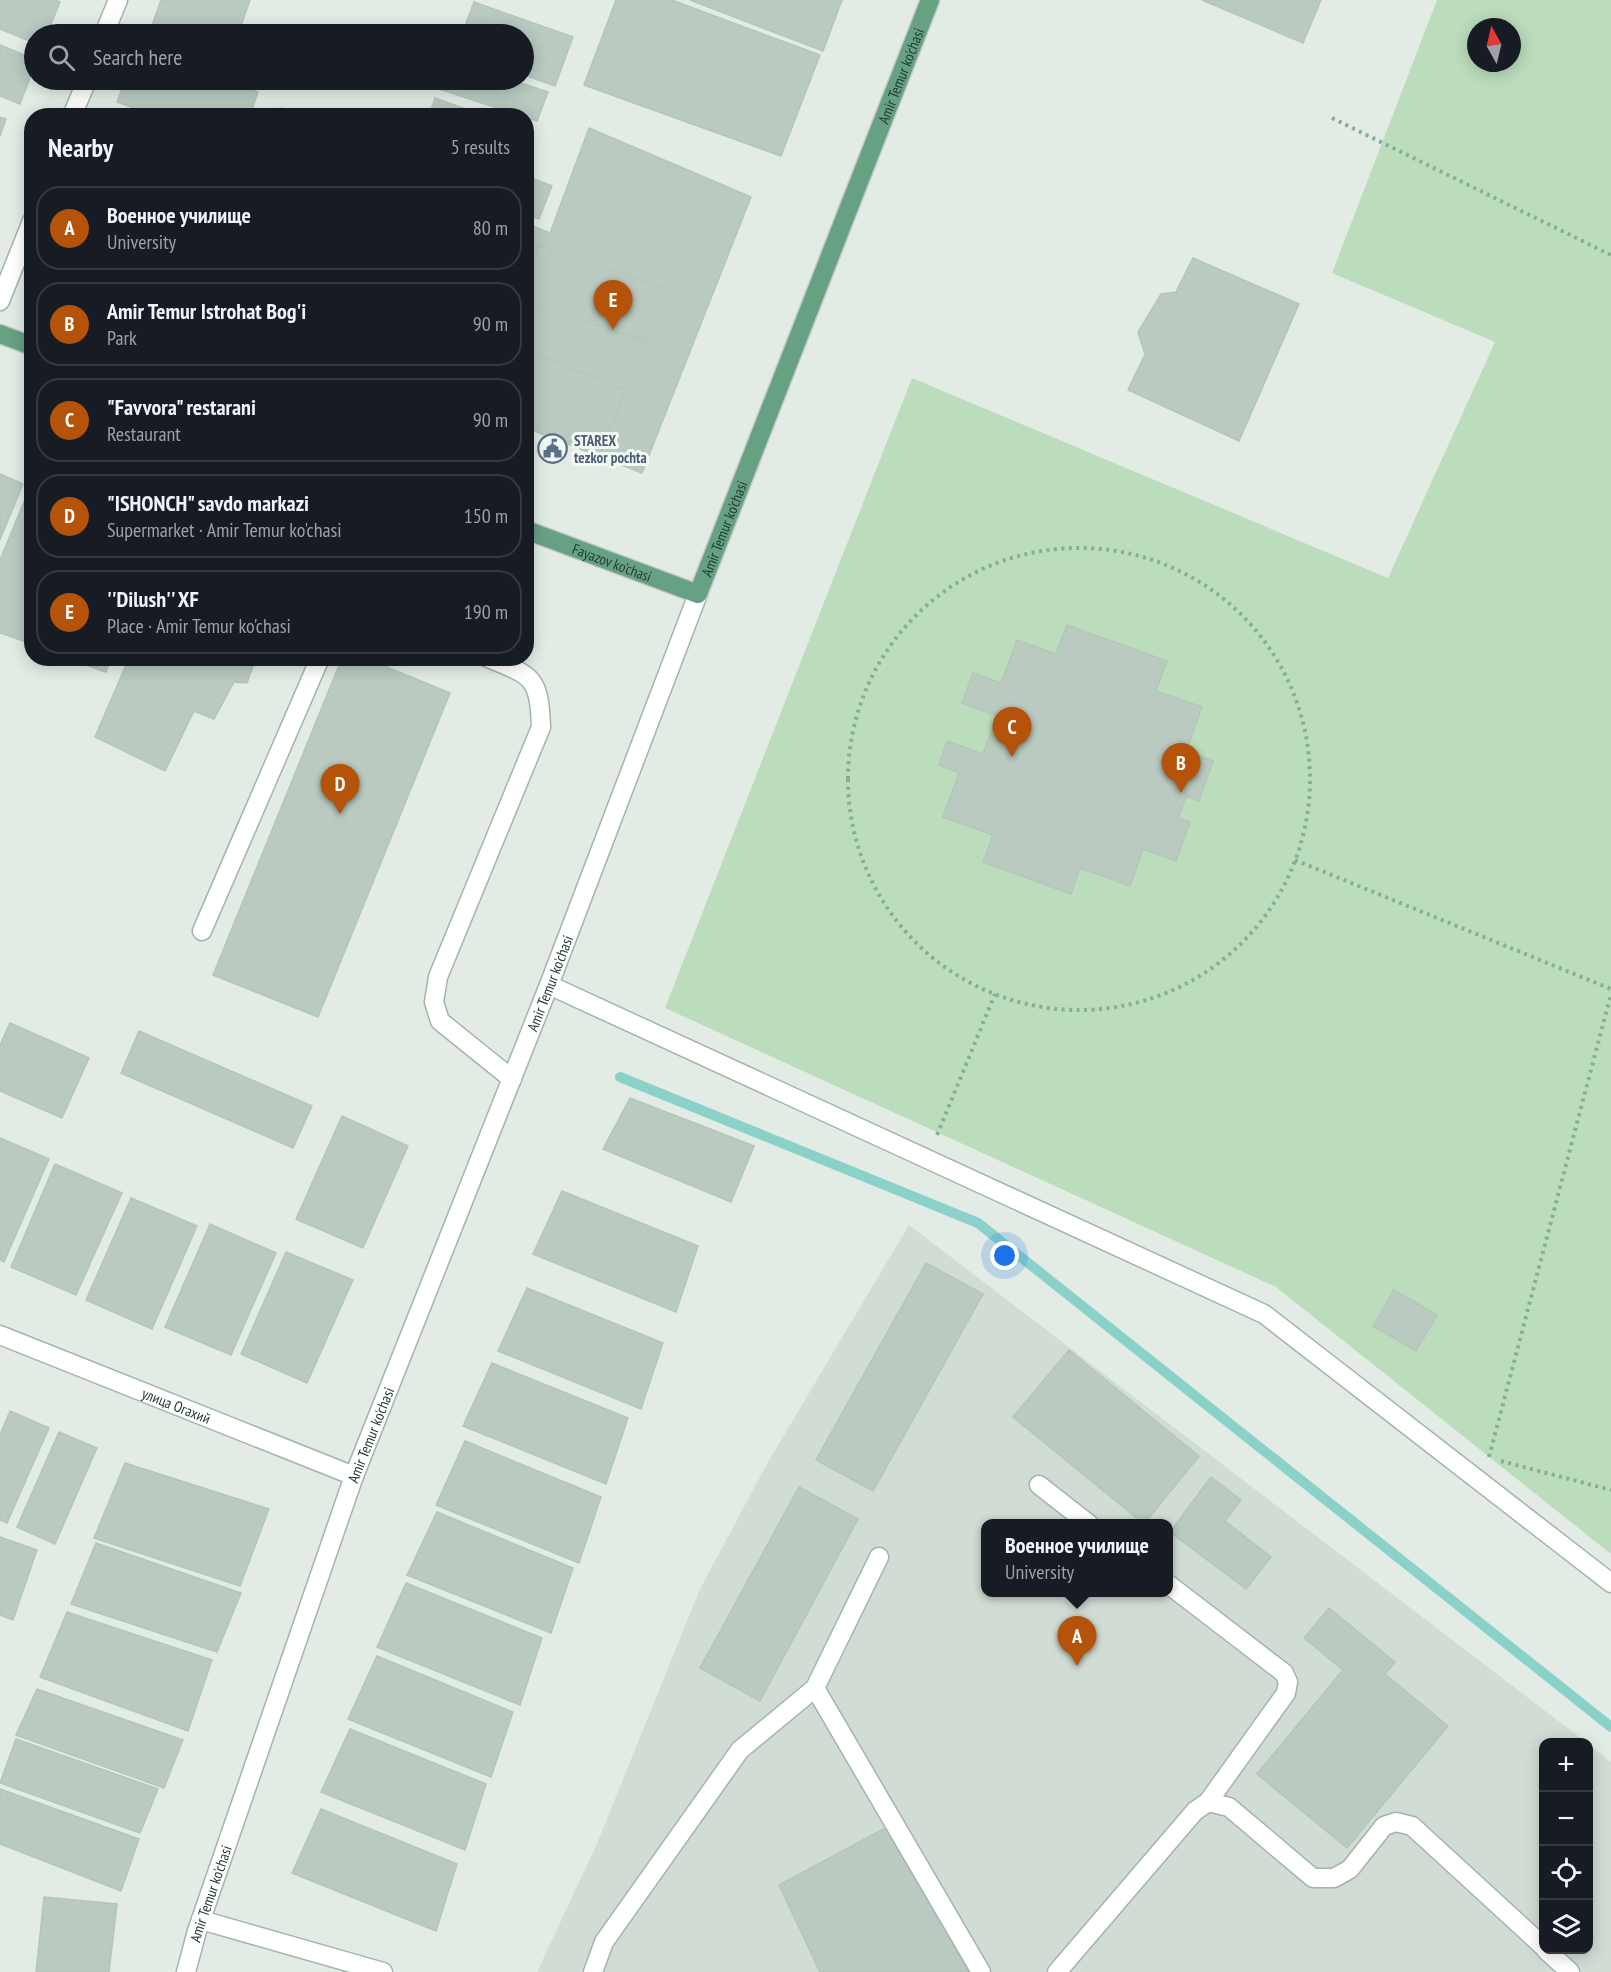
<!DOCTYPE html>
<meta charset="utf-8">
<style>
:root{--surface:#171b24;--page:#20242c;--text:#f1f3f6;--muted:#9ea1a6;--line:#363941;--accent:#b45309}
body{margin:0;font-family:"PT Sans Narrow",sans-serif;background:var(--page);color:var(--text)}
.controls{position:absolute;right:18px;bottom:18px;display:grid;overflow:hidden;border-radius:12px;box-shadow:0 3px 15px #0003}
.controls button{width:54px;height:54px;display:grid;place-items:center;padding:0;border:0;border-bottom:2px solid var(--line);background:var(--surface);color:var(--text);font:30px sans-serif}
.compass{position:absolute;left:1467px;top:18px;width:54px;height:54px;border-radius:50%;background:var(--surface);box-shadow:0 3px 15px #0003;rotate:352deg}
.you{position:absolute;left:1005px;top:1256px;width:21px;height:21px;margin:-15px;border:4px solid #fff;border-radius:50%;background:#1a73e8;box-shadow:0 0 0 9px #1a73e833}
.badge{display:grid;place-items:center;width:39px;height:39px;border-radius:50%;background:var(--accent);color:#fff;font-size:20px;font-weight:700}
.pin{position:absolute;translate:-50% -50px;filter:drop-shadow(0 2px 3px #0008)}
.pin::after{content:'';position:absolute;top:32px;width:21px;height:18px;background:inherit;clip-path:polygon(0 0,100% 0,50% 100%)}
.popup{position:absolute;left:981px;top:1519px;width:192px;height:78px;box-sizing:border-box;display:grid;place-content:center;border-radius:12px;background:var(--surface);filter:drop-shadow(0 2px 4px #0005);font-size:20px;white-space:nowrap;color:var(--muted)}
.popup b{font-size:22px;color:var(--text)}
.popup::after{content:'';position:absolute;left:50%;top:100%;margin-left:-12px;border:12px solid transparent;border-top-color:var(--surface)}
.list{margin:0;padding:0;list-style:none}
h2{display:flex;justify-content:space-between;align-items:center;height:78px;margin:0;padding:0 24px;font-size:26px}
h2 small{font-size:20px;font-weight:400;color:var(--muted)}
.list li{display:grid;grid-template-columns:39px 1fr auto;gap:18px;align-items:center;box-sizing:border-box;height:84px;margin:0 12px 12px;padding:0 12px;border:2px solid var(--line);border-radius:24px}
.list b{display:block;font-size:22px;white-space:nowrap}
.list p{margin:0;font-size:20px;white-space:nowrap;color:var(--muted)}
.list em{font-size:20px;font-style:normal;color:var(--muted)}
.icon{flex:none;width:33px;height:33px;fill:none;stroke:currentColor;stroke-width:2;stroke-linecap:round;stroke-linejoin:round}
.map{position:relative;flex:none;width:1611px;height:1972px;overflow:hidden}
.search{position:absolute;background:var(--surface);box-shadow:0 3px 15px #0003;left:24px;top:24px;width:510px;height:66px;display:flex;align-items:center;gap:15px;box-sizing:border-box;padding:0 21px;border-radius:33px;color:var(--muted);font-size:22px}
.panel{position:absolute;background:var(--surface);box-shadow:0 3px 15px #0003;left:24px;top:108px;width:510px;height:558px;border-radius:24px}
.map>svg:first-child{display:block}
</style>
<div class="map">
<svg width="1611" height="1972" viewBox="0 0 1611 1972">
<rect width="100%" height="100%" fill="#e2ece5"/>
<path fill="#d0dcd4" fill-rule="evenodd" d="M909 1225 1586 1742H1544V1950H1588L1589 1745 1611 1762V1972H537L596 1846 700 1589 768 1462ZM986 1524H1168V1592H986Z"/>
<path fill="#bbddbc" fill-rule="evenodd" d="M1437 0H1611V1554L1276 1287 665 1008 912 378 1388 578 1495 342 1332 273ZM1476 27H1512V63H1476Z"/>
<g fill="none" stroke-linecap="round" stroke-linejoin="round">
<path stroke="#8ad1ca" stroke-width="10" d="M620 1077 978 1223 1611 1727"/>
</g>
<path fill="#bacac0" stroke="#b4c6ba" stroke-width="1.5" d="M0 0H56L60 2 47 34H34V43L0 29Z
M161 0H250L238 34H149Z
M616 0H672L820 55 781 156 584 85Z
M690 0H842L823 51Z
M1202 0H1321L1303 43Z
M474 2 573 37 555 86 524 75V34H462Z
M0 45 34 59V67L20 104 0 96Z
M125 80H221L258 92 250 116H157L117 102Z
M442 80H512L548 92 537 121 439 89Z
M435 98 485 116H429Z
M280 108 302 116H278Z
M0 117 6 119 0 136Z
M589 128 751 197 642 473 526 428V223L550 233Z
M526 130 533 132 526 149Z
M526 176 552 186 539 219 526 214Z
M539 245 663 287 645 341 526 302V282Z
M1193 258 1299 304 1239 441 1128 390 1145 354 1138 332 1161 294 1176 292Z
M526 350 626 390 600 453 526 424Z
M0 474 23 484 0 540Z
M31 485H32V644L0 633V560Z
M1067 625 1167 661 1156 691 1202 707 1186 751 1213 761 1199 801 1186 796 1178 818 1190 822 1176 861 1143 849 1130 886 1080 868 1071 894 983 862 993 835 943 817 959 773 939 765 947 741 983 754 997 716 962 703 973 673 1001 683 1017 640 1056 654Z
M66 658H111L106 672Z
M129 658H256L247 683 234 682 214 719 194 711 165 771 95 737Z
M342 658H365L450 693 318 1017 213 975Z
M10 1023 89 1058 62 1118 0 1091V1045Z
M139 1031 312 1106 293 1148 121 1073Z
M630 1098 754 1146 731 1202 603 1149Z
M342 1116 408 1146 363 1248 296 1219Z
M0 1138 49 1159 4 1262 0 1260Z
M55 1164 122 1193 76 1295 11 1267Z
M562 1191 698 1246 676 1312 533 1254Z
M131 1198 197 1226 152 1329 86 1300Z
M210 1224 276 1253 231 1355 165 1327Z
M286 1252 353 1280 307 1383 241 1354Z
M926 1263 983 1294 873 1491 816 1460Z
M527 1288 663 1343 641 1409 498 1351Z
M1394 1290 1437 1315 1416 1351 1373 1326Z
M1069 1350 1199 1456 1144 1524 1013 1417Z
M492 1363 628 1418 606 1484 463 1426Z
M10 1411 49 1428 7 1523 0 1520V1435Z
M59 1432 97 1448 55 1544 17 1527Z
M465 1441 601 1497 579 1563 436 1505Z
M125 1463 269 1509 240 1586 94 1538Z
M1211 1477 1241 1500 1225 1521 1271 1557 1246 1589 1170 1532Z
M799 1487 858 1519 760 1701 700 1668Z
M437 1512 573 1568 551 1633 407 1575Z
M0 1537 37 1550 13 1620 0 1615Z
M96 1543 241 1593 217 1652 71 1604Z
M406 1583 542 1638 520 1705 377 1647Z
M1329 1608 1395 1662 1385 1674 1448 1726 1347 1848 1257 1774 1343 1670 1304 1638Z
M67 1612 212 1660 188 1731 40 1677Z
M377 1656 513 1712 491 1777 348 1719Z
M37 1689 183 1740 164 1788 16 1735Z
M350 1729 486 1784 465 1850 321 1792Z
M16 1739 158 1789 140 1833 0 1783Z
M0 1789 139 1839 121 1891 0 1844Z
M321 1809 457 1864 436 1931 292 1873Z
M889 1826 968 1972H820L779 1885Z
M44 1897 117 1904 109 1972H36Z"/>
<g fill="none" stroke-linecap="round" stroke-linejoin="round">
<defs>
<g id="minor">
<path d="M104 34 118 0"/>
<path d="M72 116 87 80"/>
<path d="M0 301 32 221"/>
<path d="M488 658C533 676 539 677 541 727L438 977 434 1002 440 1021 512 1079"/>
<path d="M202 931 320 658"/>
<path d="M549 985 1264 1314 1611 1583"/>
<path id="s1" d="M0 1335 354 1476"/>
<path d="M1039 1485 1089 1524"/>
<path d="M1168 1584 1284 1673 1288 1682 1286 1693 1208 1802"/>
<path d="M815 1688 981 1972"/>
<path d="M201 1920 383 1972"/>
<path d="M1546 1950 1570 1972"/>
<path id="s2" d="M186 1972 197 1931 354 1476 549 985 698 594"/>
<path d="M593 1972 604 1942 740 1750 815 1688 879 1557"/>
<path d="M1057 1972 1195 1811 1208 1802 1229 1807 1313 1878H1334L1350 1869 1384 1826 1396 1822 1412 1826 1544 1947"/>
</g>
<g id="major">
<path d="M0 334 32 346"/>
<path id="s3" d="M526 530 698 594 930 0"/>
</g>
</defs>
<use href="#minor" stroke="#a5b4ab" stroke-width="21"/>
<use href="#major" stroke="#c1c9c5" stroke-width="21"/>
<path stroke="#83af96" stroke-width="4" stroke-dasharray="3 4.5" stroke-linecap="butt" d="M1332 118 1611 255
M848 779a231 231 0 1 1 462 0a231 231 0 1 1-462 0Z
M1295 860 1611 989
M937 1135 995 994
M1489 1457 1611 994
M1501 1461 1611 1490"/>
<use href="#minor" stroke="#fff" stroke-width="18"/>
<use href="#major" stroke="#67a184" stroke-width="18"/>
</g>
<defs>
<symbol id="civic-ring" viewBox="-11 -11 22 22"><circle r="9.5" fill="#f2f9f4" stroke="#5c6f8a" stroke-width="1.5"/><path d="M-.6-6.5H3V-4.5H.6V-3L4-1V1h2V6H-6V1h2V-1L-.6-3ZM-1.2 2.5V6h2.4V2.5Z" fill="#5c6f8a"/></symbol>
</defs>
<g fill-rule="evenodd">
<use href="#civic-ring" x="536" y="432" width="33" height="33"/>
</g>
<g text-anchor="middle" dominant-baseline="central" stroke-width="6" stroke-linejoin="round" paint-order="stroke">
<g font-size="15" fill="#223d2f" stroke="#f2f9f4">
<text stroke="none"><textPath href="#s3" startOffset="740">Amir Temur ko'chasi</textPath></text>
<text stroke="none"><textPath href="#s3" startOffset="254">Amir Temur ko'chasi</textPath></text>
<text stroke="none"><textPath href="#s3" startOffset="92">Fayazov ko'chasi</textPath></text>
<text stroke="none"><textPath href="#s2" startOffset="1054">Amir Temur ko'chasi</textPath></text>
<text stroke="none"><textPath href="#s1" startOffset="190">улица Огахий</textPath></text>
<text stroke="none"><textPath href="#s2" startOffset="568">Amir Temur ko'chasi</textPath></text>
<text stroke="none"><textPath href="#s2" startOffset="82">Amir Temur ko'chasi</textPath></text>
</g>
<g font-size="15" font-weight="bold" fill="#4e5e75" stroke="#f2f9f4" text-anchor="start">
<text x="574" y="440">STAREX<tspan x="574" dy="17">tezkor pochta</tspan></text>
</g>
</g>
</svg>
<div class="controls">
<button>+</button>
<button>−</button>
<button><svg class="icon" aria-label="locate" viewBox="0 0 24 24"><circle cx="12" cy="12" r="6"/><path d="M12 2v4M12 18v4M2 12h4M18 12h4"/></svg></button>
<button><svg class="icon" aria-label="layers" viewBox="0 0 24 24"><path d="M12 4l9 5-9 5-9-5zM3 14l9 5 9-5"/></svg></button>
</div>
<svg class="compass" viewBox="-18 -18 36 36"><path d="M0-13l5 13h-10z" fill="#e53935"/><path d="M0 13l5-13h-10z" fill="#9ea1a6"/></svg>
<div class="you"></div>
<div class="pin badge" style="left:1077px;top:1666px">A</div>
<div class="popup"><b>Военное училище</b>University</div>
<div class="pin badge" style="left:1181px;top:793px">B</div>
<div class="pin badge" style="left:1012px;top:757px">C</div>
<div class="pin badge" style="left:340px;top:814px">D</div>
<div class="pin badge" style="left:613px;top:330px">E</div>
<div class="search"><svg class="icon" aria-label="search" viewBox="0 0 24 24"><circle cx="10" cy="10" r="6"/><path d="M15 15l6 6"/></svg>Search here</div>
<section class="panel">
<h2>Nearby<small>5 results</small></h2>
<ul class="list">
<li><span class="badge">A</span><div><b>Военное училище</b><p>University</p></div><em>80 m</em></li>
<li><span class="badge">B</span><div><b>Amir Temur Istrohat Bog'i</b><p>Park</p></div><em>90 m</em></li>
<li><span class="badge">C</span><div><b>&quot;Favvora&quot; restarani</b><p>Restaurant</p></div><em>90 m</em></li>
<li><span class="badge">D</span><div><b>&quot;ISHONCH&quot; savdo markazi</b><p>Supermarket · Amir Temur ko'chasi</p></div><em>150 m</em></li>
<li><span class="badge">E</span><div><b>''Dilush'' XF</b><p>Place · Amir Temur ko'chasi</p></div><em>190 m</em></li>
</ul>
</section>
</div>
